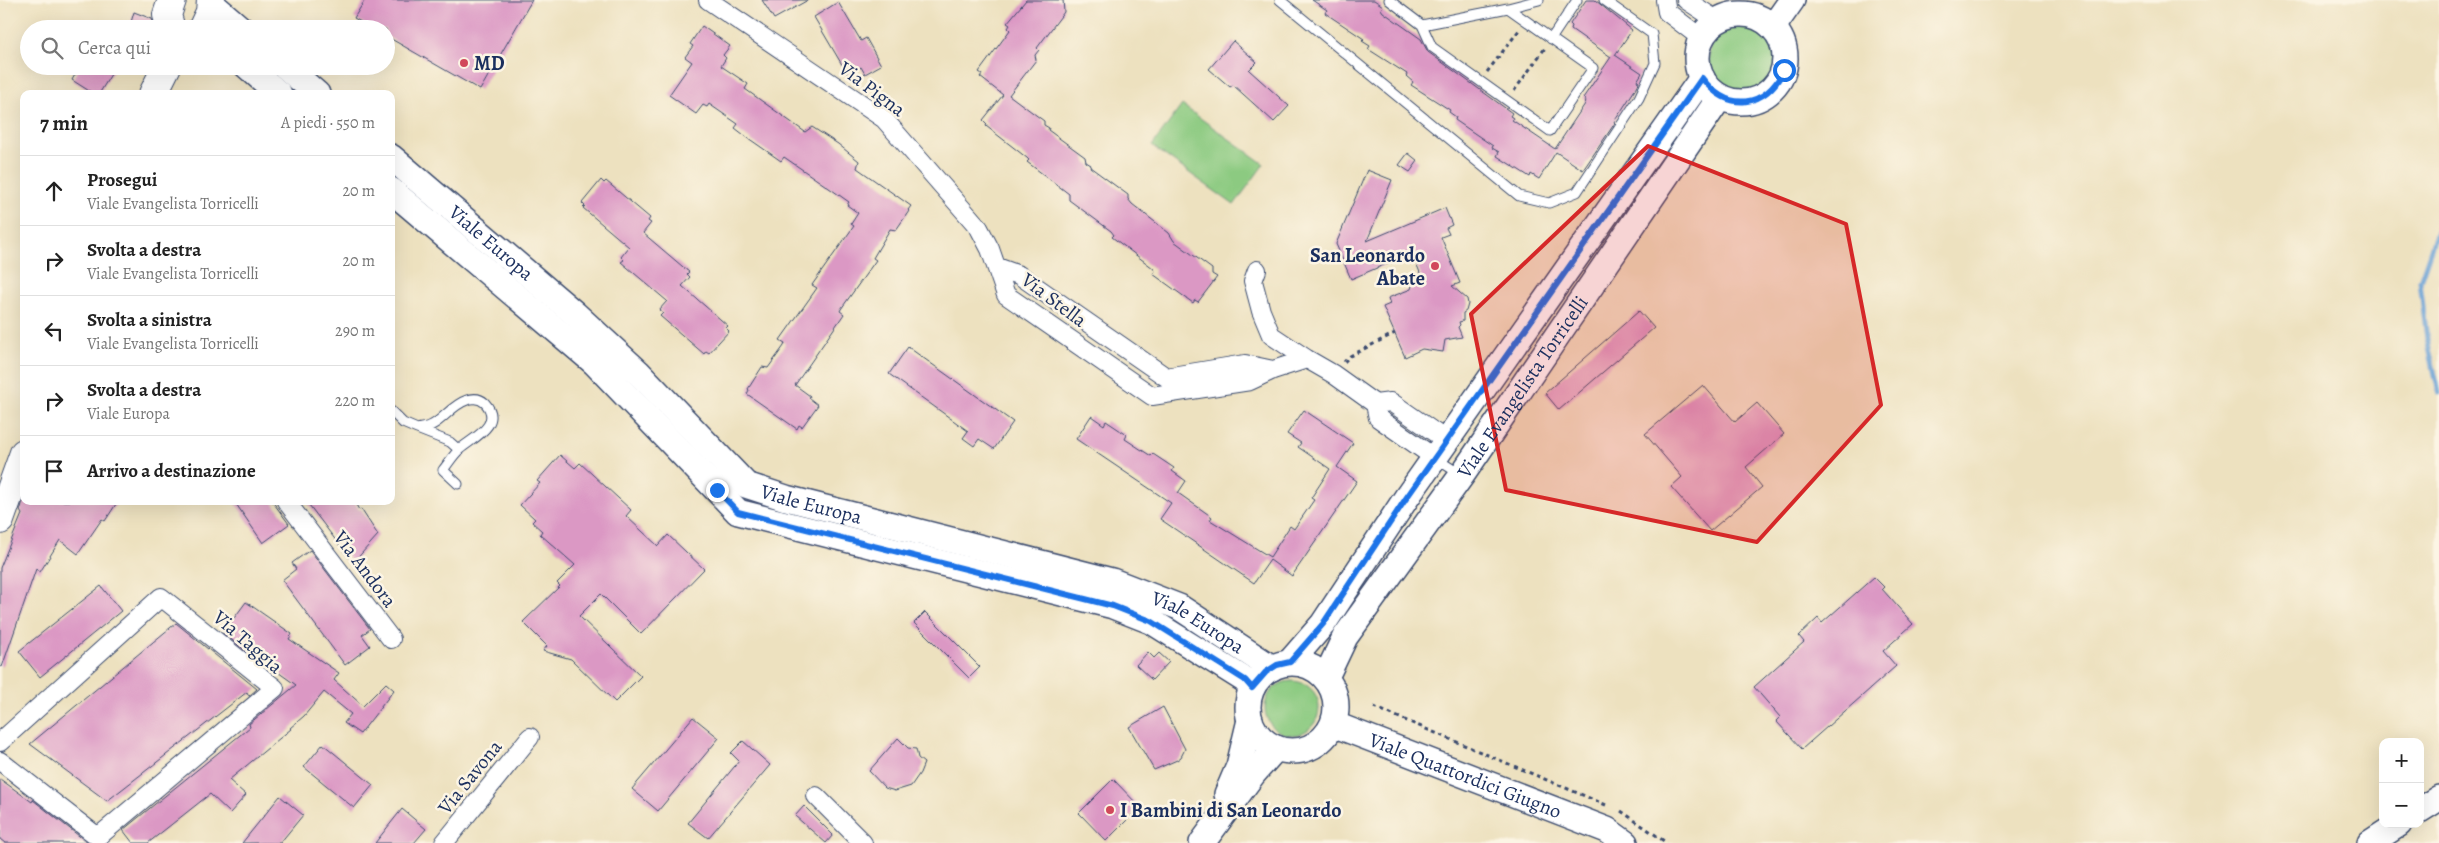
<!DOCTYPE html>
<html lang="it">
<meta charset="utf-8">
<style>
:root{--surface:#fff;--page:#f6f6f6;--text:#222;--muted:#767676;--line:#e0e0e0}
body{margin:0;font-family:Alegreya,serif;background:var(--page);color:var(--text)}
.controls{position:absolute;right:15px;bottom:15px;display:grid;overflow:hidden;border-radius:10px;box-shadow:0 5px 20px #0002}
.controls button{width:45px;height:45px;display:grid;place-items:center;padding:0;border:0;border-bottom:1px solid var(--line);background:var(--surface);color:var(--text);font:25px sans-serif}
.stop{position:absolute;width:15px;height:15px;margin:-11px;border:4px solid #1a73e8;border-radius:50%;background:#fff}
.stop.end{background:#1a73e8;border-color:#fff;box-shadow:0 1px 5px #0008}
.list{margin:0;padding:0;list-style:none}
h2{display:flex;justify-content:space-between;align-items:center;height:65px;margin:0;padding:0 20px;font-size:21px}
h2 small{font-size:16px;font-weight:400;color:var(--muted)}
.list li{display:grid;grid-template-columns:32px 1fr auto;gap:15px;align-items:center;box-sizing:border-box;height:70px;padding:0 20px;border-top:1px solid var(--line)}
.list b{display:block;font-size:19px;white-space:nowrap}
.list p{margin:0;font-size:16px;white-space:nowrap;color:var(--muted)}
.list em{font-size:16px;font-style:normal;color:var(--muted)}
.icon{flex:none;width:28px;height:28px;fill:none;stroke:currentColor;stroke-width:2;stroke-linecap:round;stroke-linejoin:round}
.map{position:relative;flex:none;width:2439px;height:843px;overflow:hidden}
.search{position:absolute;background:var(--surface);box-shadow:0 5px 20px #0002;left:20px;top:20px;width:375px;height:55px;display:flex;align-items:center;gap:12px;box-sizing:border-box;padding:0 18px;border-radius:28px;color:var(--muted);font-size:19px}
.panel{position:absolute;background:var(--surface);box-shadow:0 5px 20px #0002;left:20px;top:90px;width:375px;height:415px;border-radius:10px}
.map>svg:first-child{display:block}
</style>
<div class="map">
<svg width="2439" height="843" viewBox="0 0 2439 843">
<rect width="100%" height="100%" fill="#fcf5e5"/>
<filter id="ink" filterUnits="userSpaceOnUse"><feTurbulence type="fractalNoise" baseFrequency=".02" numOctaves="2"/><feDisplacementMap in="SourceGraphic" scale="10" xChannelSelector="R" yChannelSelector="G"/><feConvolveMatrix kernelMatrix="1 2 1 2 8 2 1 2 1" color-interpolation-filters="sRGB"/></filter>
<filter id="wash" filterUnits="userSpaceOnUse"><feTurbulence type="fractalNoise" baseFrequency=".0096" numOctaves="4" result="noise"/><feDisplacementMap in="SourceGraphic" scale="20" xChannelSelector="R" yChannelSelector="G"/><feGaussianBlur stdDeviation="1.12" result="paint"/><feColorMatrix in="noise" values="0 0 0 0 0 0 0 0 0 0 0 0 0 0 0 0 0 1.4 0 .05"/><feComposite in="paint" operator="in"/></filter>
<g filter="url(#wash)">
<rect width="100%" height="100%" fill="#ede1bf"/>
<path fill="#8cca81" stroke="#547c70" d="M1709 57a34 34 0 1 1 68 0a34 34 0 1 1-68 0Z
M1182 105 1264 164 1234 205 1152 146Z
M1265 708a27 27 0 1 1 54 0a27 27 0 1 1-54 0Z"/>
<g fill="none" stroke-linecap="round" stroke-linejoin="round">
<path stroke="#669fd4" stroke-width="5" d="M2439 226 2420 281 2427 339 2439 393"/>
</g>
<g id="blocks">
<path fill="#db98c4" d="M365 0H532L480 90 386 36V29H373L354 18Z
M762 0H808L774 19Z
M1026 0H1063L1064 12 1037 48 1039 50 1035 55 1036 60 1009 95 1044 121V125L1049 128 1048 130 1085 157 1086 162 1091 165 1090 167 1128 195V199L1132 204 1169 233 1174 241 1212 269V274L1217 277 1198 302 1195 300 1193 303 1153 274 1155 271 1153 268 1112 237 1114 235 1111 231 1069 200V194L1027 162 1029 160 1027 158 986 126 987 124 983 120 1003 95 980 77 982 74 979 72 1010 30 1008 28 1010 25 1007 23Z
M1312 0H1374L1383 6 1381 9 1383 12 1421 39 1428 52 1512 113 1510 116 1513 118 1512 120 1555 149 1585 104 1586 100 1583 98 1611 57 1571 29 1572 26 1570 24 1586 0H1595L1632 30 1615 55 1642 73 1637 81 1639 82 1638 85 1614 122 1615 123 1583 170 1556 152 1539 179 1531 174 1530 177 1497 156 1499 152 1492 148 1493 146 1455 120 1456 117 1449 112 1450 110 1411 85 1413 82 1406 76 1407 74 1368 49 1370 46 1362 41 1364 39 1325 13 1327 10Z
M838 2 861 41 866 38 881 65 865 74 861 67 848 75 814 17Z
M134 12 152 19 155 29H129Z
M702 26 730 46 723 55 726 58 721 66 748 84 745 89 805 132 812 127 838 144 859 161 857 168 911 206 908 210 909 211 896 230 890 229 873 258 876 260 841 309 840 311 844 314 795 385 810 396 809 398 818 405 802 427 799 425 797 429 747 394 749 390 748 389 762 367 768 368 784 346 785 343 780 340 817 288 812 285 854 226 851 224 858 213 847 205 849 202 832 190 784 157 781 161 748 138 735 128 738 124 709 104 707 107 703 105 696 114 669 95 692 62 685 57 693 46 690 44Z
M1233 41 1257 62 1249 70 1289 106 1274 122 1233 85 1230 87 1209 69Z
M80 66H116L99 94H94L72 80Z
M1408 153 1418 161 1410 172 1399 165Z
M1367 170 1392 180 1367 241 1445 208 1452 225 1446 228 1449 234 1441 237 1460 283 1452 286 1467 299 1468 304 1466 311 1463 313V321L1459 322 1460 325 1458 327 1462 337 1445 340 1443 352 1422 349 1405 357 1383 307 1390 304 1388 298 1411 289 1413 282 1421 275 1412 253 1351 279 1336 244Z
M601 180 604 183 606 181 650 218 648 221 651 223 643 233 689 272 687 274 690 277 682 286 728 326 726 328 729 331 709 353 706 351 704 354 660 316 663 313 659 310 667 301 621 262 624 260 621 257 629 247 583 208 585 206 582 203Z
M1639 311 1654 328 1559 410 1545 393Z
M908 347 1013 422 994 449 979 439 974 446 963 438 968 431 889 374Z
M1703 385 1735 422 1757 403 1784 434 1746 467 1762 487 1710 531 1671 487 1682 477 1645 434Z
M1304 410 1353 443 1337 467 1357 481 1292 576 1270 560 1254 583 1160 519 1171 503 1076 439 1091 416 1104 425 1106 421 1127 435 1125 439 1151 456 1153 454 1174 468 1172 471 1186 481 1178 493 1212 517 1210 520 1270 557 1290 526 1294 529 1314 500 1311 498 1330 469 1298 447 1301 443 1287 434Z
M560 455 575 468 580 463 631 510 626 516 658 546 668 535 704 569 641 634 601 594 579 616 641 676 615 702 571 659 543 651 547 646 523 622 560 586 557 583 575 565 540 534 542 531 532 522 535 519 520 505 540 483 537 481Z
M23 501H118L105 521 102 519 78 554 60 540 40 572 36 569 2 667 0 666V568L22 514 20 511Z
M234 501H272L289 524 263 543Z
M306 501H354L359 510 361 509 378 535 353 563Z
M310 550 370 629 362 635 370 646 345 665 282 580 296 569 292 563Z
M1874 577 1884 587 1882 589 1913 624 1883 651 1896 666 1802 749 1776 721 1780 717 1754 687 1804 642 1799 636 1818 618 1822 623Z
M101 586 121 611 40 677 19 651Z
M246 602 292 634 289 639 339 673 334 680 363 706 386 683 394 690 360 734 344 723 351 714 324 692 304 716 290 728 291 729 229 780 246 795 230 813 210 794 148 843H133L123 830 250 727 249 724 296 685 268 665 266 667 223 633Z
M925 612 980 667 969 678 914 623Z
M176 623 257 689 249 696 247 692 107 801 30 744Z
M1148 652 1154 658 1159 653 1169 662 1152 680 1136 665Z
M1163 707 1185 749 1181 757 1177 760 1154 770 1129 727Z
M693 717 719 738 658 811 632 789Z
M898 738 908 748 916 749 918 758 924 763 920 773 911 786 895 791 885 788 869 771Z
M743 741 770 765 708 838 688 823 739 761 731 753Z
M323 744 373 785 354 808 304 767Z
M0 779 32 802 33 800 88 843H5L0 839Z
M1113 779 1140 807 1106 841 1079 813Z
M280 796 303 815 280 843H242Z
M804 806 833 835 826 843 795 816Z
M402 809 426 829 414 843H375Z"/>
</g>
</g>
<g filter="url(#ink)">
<use href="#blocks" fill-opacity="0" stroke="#3a4a6d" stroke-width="1"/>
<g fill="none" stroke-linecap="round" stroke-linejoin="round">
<defs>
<path id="lane" d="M1280 0 1519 196 1549 203 1577 192 1639 98 1655 63 1652 34 1604 0
M1389 0 1422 25 1432 47 1550 131 1593 68 1508 8 1422 25
M1508 8 1539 0
M1551 39 1577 0
M391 411 403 423 417 429C421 428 427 427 432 425 444 419 452 405 467 400 473 398 480 398 485 403 504 424 473 438 460 449 453 455 448 464 443 470L458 484
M417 429 450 442 459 450
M1435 458 1460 474"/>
<path id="street" d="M708 0 884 119 979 228 990 249 1006 295 1152 396 1250 381 1273 370 1307 359
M1665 0 1667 12 1701 38
M1686 0 1718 21
M997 267 1019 275 1166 377 1245 364 1273 370
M1257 270 1253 281 1261 311 1271 335 1307 359 1333 374 1375 404 1378 418 1435 458
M1375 404 1391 402 1447 441
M286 501 391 639
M0 742 161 597 275 688 98 837 0 761
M816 796 863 843
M444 843 530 737"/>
<g id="secondary">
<path d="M212 4 241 29"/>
<circle cx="1741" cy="58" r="44"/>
<path d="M1773 27 1792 0"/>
<path d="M247 66 279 94"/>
<path d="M285 66 317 94"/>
<path id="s1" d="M391 157 575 314 638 372 746 485 786 498 1112 581 1179 607 1272 668"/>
<path d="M391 190 595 363 738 512 1113 606 1151 621 1245 680 1252 688"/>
<path d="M1290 662 1323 624 1407 497 1702 78"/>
<circle cx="1292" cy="707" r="44"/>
<path id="s2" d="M1326 677 1345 637 1462 475 1720 97"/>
<path id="s3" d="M1333 724 1607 830 1625 843"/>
<path d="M1227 794 1239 766 1250 720"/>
<path d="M2420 810 2439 798"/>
<path d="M1202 843 1253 774 1276 748"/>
<path d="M2370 843 2399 824"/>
</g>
<path id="primary" d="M171 29 167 15 172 0
M202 29 210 12 211 0
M153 94 167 66
M0 520 24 453"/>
</defs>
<use href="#lane" stroke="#3a4a6d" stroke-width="11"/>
<use href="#street" stroke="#3a4a6d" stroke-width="20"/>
<use href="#secondary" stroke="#3a4a6d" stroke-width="28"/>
<use href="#primary" stroke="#3a4a6d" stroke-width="30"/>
<path stroke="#3a4a6d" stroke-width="3" stroke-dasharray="4 4" stroke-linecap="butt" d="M1487 72 1520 29
M1514 91 1545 48
M1344 362 1350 356 1395 333
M1374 707 1606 805
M1621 811 1667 843"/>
<use href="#lane" stroke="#fff" stroke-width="9"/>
<use href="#street" stroke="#fff" stroke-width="18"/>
<use href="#secondary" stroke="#fff" stroke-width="25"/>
<use href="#primary" stroke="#fff" stroke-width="28"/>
</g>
</g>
<g fill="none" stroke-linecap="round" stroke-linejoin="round" filter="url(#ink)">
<path stroke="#1a73e8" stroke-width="6" d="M717 490 738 512 1113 606 1151 621 1245 680 1252 688 1266 672 1277 665 1290 662 1323 624 1407 497 1702 78C1728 113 1765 108 1784 70"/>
</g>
<path fill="#d62828" fill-opacity="0.2" stroke="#d62828" stroke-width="4" stroke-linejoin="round" d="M1648 146 1846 224 1881 405 1757 542 1506 490 1471 314Z"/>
<g fill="#d1495b" stroke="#fcf5e5" stroke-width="2">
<circle cx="464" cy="63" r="5"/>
<circle cx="1435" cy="266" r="5"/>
<circle cx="1110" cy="810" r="5"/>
</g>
<g text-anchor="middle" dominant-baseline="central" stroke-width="5" stroke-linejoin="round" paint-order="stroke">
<g font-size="20" font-weight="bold" fill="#1b2f5e" stroke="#fcf5e5" text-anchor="start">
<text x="474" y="63">MD</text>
<text x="1425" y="255" text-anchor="end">San Leonardo<tspan x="1425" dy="23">Abate</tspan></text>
<text x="1120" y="810">I Bambini di San Leonardo</text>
</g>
<g font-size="20" fill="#1b2f5e" stroke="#fcf5e5">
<text transform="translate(872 89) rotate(37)">Via Pigna</text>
<text stroke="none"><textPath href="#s1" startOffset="132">Viale Europa</textPath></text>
<text transform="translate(1054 300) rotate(37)">Via Stella</text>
<text stroke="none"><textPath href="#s2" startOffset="351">Viale Evangelista Torricelli</textPath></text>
<text stroke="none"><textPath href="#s1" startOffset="552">Viale Europa</textPath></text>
<text transform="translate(365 569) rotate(53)">Via Andora</text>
<text stroke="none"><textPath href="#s1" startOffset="958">Viale Europa</textPath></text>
<text transform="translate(248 642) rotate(41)">Via Taggia</text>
<text stroke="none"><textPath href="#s3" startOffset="142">Viale Quattordici Giugno</textPath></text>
<text transform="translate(470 777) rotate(-51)">Via Savona</text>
</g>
</g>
</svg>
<div class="controls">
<button>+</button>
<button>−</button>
</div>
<div class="stop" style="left:1784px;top:70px"></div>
<div class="stop end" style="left:717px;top:490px"></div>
<div class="search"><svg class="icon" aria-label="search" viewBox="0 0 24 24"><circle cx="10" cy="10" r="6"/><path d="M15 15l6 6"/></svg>Cerca qui</div>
<section class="panel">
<h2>7 min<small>A piedi · 550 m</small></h2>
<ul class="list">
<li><svg class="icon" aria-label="ahead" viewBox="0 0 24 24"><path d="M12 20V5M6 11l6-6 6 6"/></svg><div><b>Prosegui</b><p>Viale Evangelista Torricelli</p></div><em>20 m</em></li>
<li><svg class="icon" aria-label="right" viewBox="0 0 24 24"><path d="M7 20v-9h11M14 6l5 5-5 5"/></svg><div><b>Svolta a destra</b><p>Viale Evangelista Torricelli</p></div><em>20 m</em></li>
<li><svg class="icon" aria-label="left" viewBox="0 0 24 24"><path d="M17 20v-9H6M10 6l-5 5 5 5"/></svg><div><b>Svolta a sinistra</b><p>Viale Evangelista Torricelli</p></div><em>290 m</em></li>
<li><svg class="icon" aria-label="right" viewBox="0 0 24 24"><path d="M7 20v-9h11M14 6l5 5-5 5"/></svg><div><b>Svolta a destra</b><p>Viale Europa</p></div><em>220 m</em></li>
<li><svg class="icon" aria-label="arrive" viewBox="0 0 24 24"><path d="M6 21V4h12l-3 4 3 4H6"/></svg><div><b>Arrivo a destinazione</b></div></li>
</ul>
</section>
</div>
